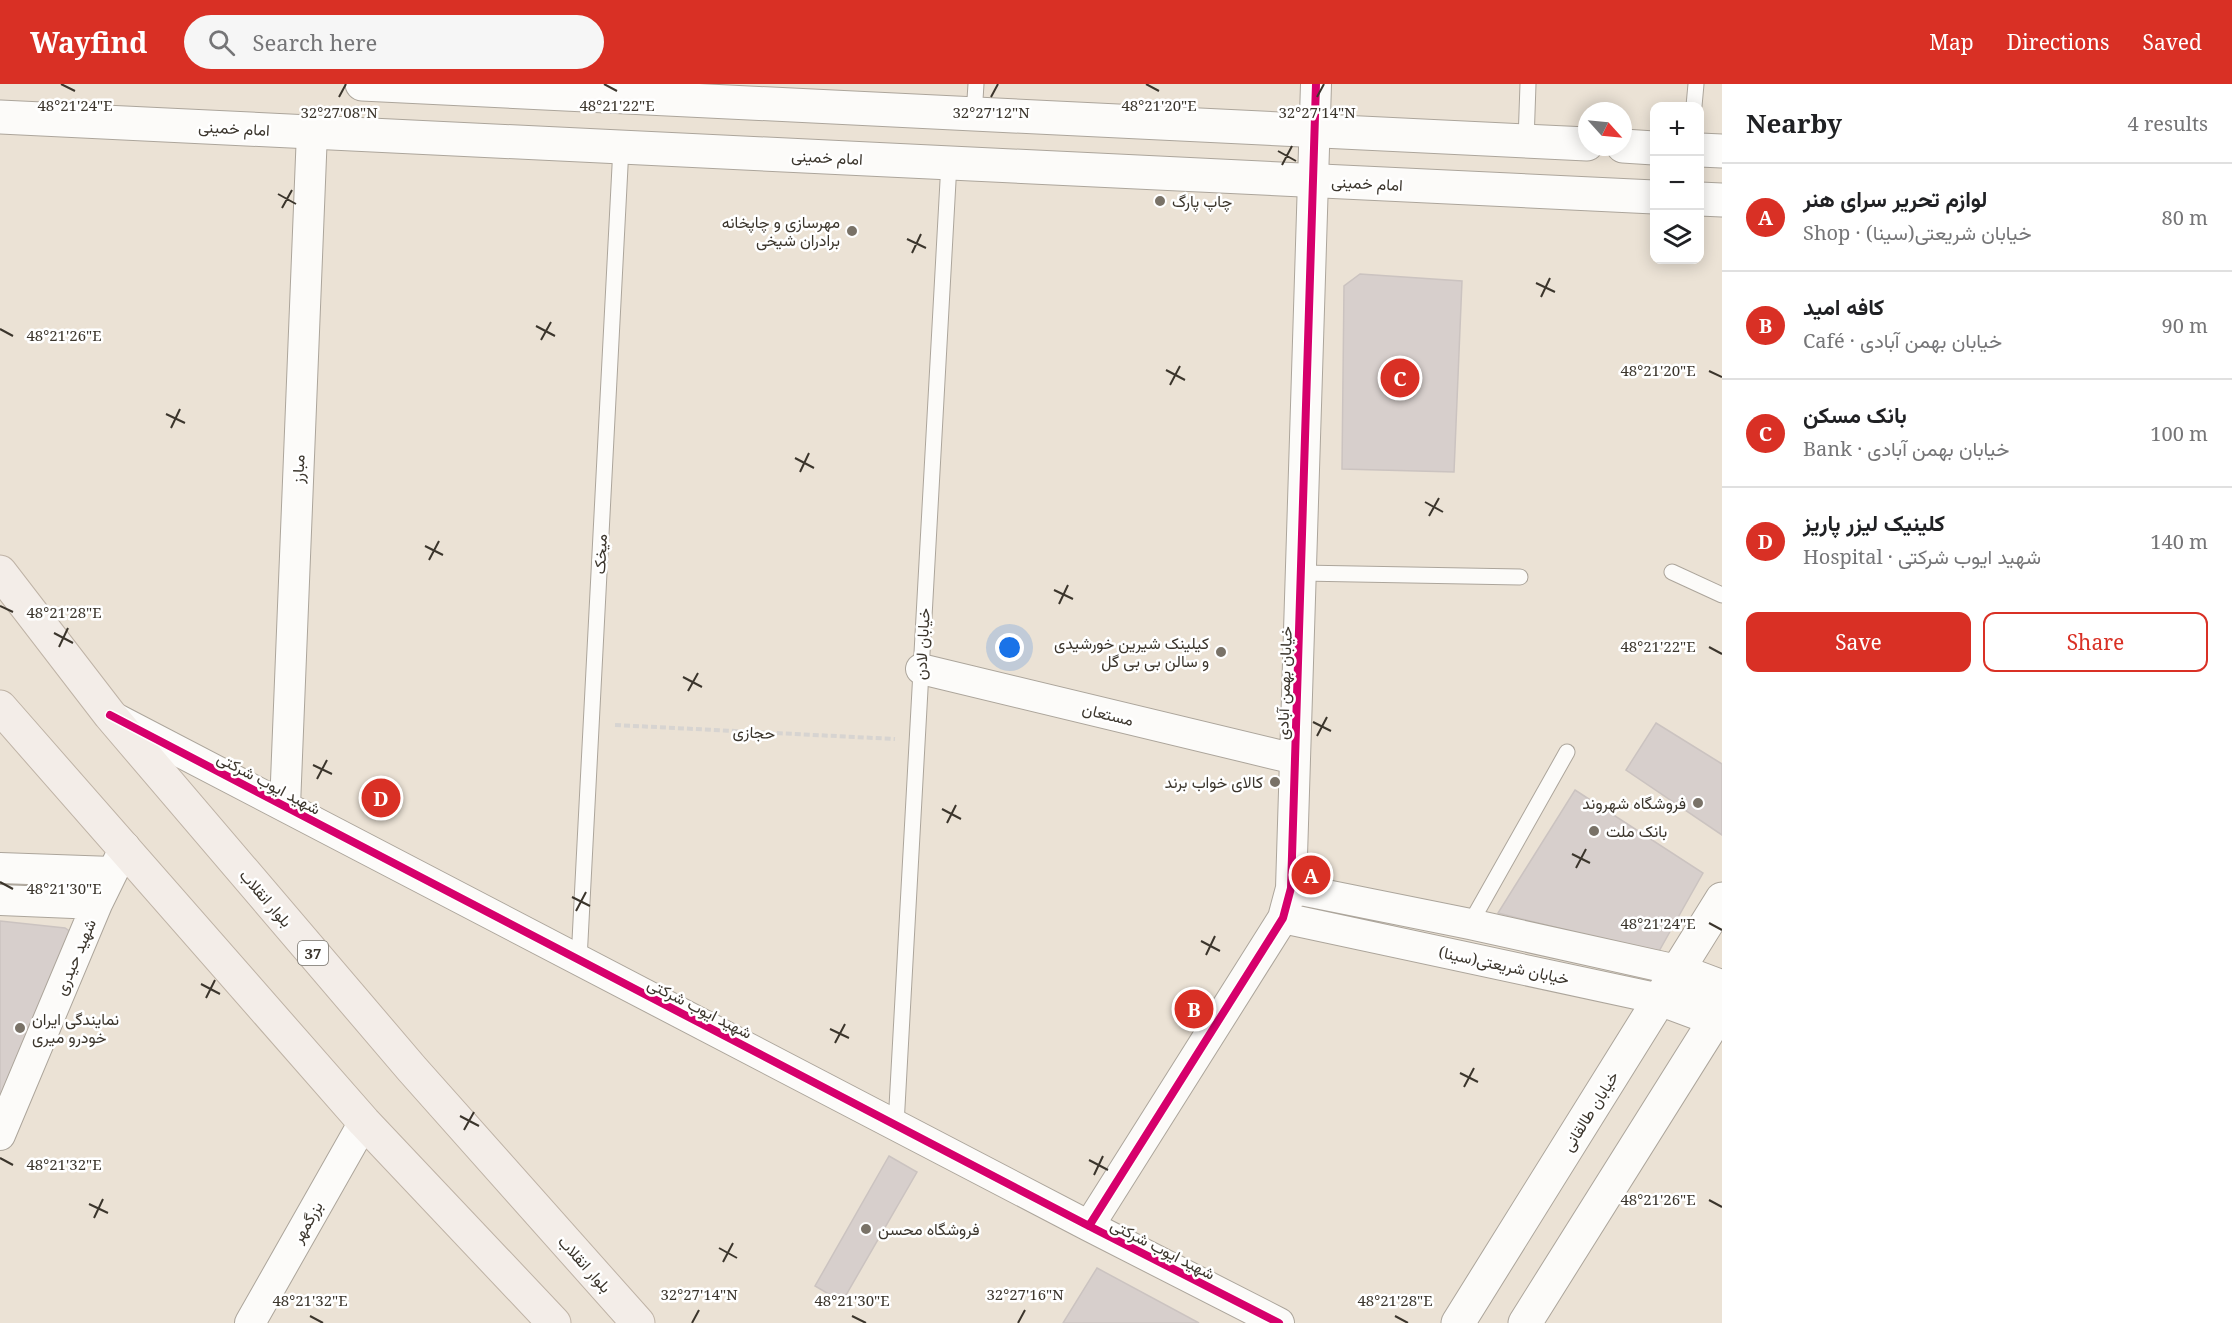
<!DOCTYPE html>
<meta charset="utf-8">
<style>
:root{--surface:#fff;--page:#f6f6f6;--text:#202124;--muted:#757577;--line:#e0e0e0;--accent:#d93025}
body{margin:0;font-family:"Noto Serif",Vazirmatn,serif;background:var(--page);color:var(--text)}
.controls{position:absolute;right:18px;top:18px;display:grid;overflow:hidden;border-radius:12px;box-shadow:0 3px 15px #0003}
.controls button{width:54px;height:54px;display:grid;place-items:center;padding:0;border:0;border-bottom:2px solid var(--line);background:var(--surface);color:var(--text);font:30px sans-serif}
.compass{position:absolute;left:1578px;top:18px;width:54px;height:54px;border-radius:50%;background:var(--surface);box-shadow:0 3px 15px #0003;rotate:117deg}
.you{position:absolute;left:1010px;top:564px;width:21px;height:21px;margin:-15px;border:4px solid #fff;border-radius:50%;background:#1a73e8;box-shadow:0 0 0 9px #1a73e833}
.badge{display:grid;place-items:center;width:39px;height:39px;border-radius:50%;background:var(--accent);color:#fff;font-size:20px;font-weight:700}
.pin{position:absolute;translate:-50% -50%;border:3px solid #fff;box-shadow:0 2px 6px #0006}
.list{margin:0;padding:0;list-style:none}
h2{display:flex;justify-content:space-between;align-items:center;height:78px;margin:0;padding:0 24px;font-size:26px}
h2 small{font-size:20px;font-weight:400;color:var(--muted)}
.list li{display:grid;grid-template-columns:39px 1fr auto;gap:18px;align-items:center;box-sizing:border-box;height:108px;padding:0 24px;border-top:2px solid var(--line)}
.list b{display:block;font-size:22px;white-space:nowrap}
.list p{margin:0;font-size:20px;white-space:nowrap;color:var(--muted)}
.list em{font-size:20px;font-style:normal;color:var(--muted)}
.actions{display:flex;gap:12px;padding:18px 24px}
.actions a{flex:1;padding:14px 0;border:2px solid var(--accent);border-radius:12px;text-align:center;font-size:21px;color:var(--accent)}
.actions .main{background:var(--accent);color:#fff}
.icon{flex:none;width:33px;height:33px;fill:none;stroke:currentColor;stroke-width:2;stroke-linecap:round;stroke-linejoin:round}
.map{position:relative;flex:none;width:1722px;height:1239px;overflow:hidden}
header{display:flex;align-items:center;gap:36px;box-sizing:border-box;height:84px;padding:0 30px;background:var(--accent);color:#fff}
header strong{font-size:28px}
nav{display:flex;gap:33px;margin-inline-start:auto;font-size:21px}
.search{width:420px;height:54px;background:var(--page);display:flex;align-items:center;gap:15px;box-sizing:border-box;padding:0 21px;border-radius:33px;color:var(--muted);font-size:22px}
main{display:flex}
aside{flex:1;background:var(--surface)}
.map>svg:first-child{display:block}
</style>
<header>
<strong>Wayfind</strong>
<div class="search"><svg class="icon" aria-label="search" viewBox="0 0 24 24"><circle cx="10" cy="10" r="6"/><path d="M15 15l6 6"/></svg>Search here</div>
<nav><a>Map</a><a>Directions</a><a>Saved</a></nav>
</header>
<main>
<div class="map">
<svg width="1722" height="1239" viewBox="0 0 1722 1239">
<rect width="100%" height="100%" fill="#ebe2d5"/>
<path fill="#d7cfcc" stroke="#cbc3c0" stroke-width="1.5" d="M1360 190 1462 197 1454 388 1342 385 1344 202Z
M1656 639 1722 680V751L1626 686Z
M1575 706 1703 789 1658 869 1498 829Z
M0 837 65 844 71 848 0 1029Z
M889 1072 917 1088 842 1218 815 1202Z
M1097 1184 1199 1239H1063Z"/>
<g fill="none" stroke-linecap="round" stroke-linejoin="round">
<defs>
<path id="service" d="M1694 22 1696 0
M974 31 976 0
M1526 58 1528 0
M1672 488 1722 511
M1301 489 1520 493
M1470 840 1567 668
M579 876 621 63
M896 1041 949 79"/>
<path id="minor" d="M921 585 1295 675
M113 633 1089 1142 1279 1239
M285 722 312 48
M0 784 112 788
M1291 804 1470 840 1677 886
M0 816 97 820
M1283 834 1660 915
M0 1051 97 820 125 763
M1089 1142 1283 834 1291 804 1316 0
M250 1239 364 1038"/>
<path id="tertiary" d="M1458 1239 1722 815
M1525 1239 1722 925"/>
<path id="secondary" d="M362 0 1587 60
M0 33 1654 113
M1623 62 1654 64
M1700 66 1722 67
M1700 115 1722 116
M1677 886 1722 903
M1660 915 1722 938"/>
<path id="primary" d="M0 488 110 631 412 985 638 1239
M0 623 364 1038 554 1239"/>
</defs>
<use href="#service" stroke="#aca59b" stroke-width="17"/>
<use href="#minor" stroke="#aca59b" stroke-width="32"/>
<use href="#tertiary" stroke="#aca59b" stroke-width="35"/>
<use href="#secondary" stroke="#aca59b" stroke-width="35"/>
<use href="#primary" stroke="#bfb3a6" stroke-width="35"/>
<path stroke="#d7d4d1" stroke-width="4" stroke-dasharray="6 3" stroke-linecap="butt" d="M615 641 895 655"/>
<use href="#service" stroke="#fcfbf9" stroke-width="15"/>
<use href="#minor" stroke="#fcfbf9" stroke-width="30"/>
<use href="#tertiary" stroke="#fcfbf9" stroke-width="33"/>
<use href="#secondary" stroke="#fcfbf9" stroke-width="33"/>
<use href="#primary" stroke="#f3ede8" stroke-width="33"/>
<defs>
<path id="cycleway" d="M110 631 1089 1142 1279 1239
M1089 1142 1283 834 1291 804 1316 0"/>
</defs>
<use href="#cycleway" stroke="#fff" stroke-width="11"/>
<use href="#cycleway" stroke="#d6006c" stroke-width="8"/>
</g>
<path fill="none" stroke="#3b352c" stroke-width="2" d="M61 0 75 7M604 0 617 7M1146 0 1159 7M339 13 346 0M991 13 998 0M1317 13 1324 0M1278 67 1296 77M1282 81 1292 62M278 110 296 120M282 124 292 106M907 155 926 164M912 169 921 150M1536 199 1555 208M1541 213 1550 194M536 242 555 252M0 245 13 252M541 256 551 238M1166 286 1185 296M1709 287 1722 293M1170 301 1180 282M166 330 185 339M171 344 180 325M795 374 814 384M800 388 809 369M1425 418 1443 428M1429 432 1439 414M425 462 443 471M429 476 439 457M1054 506 1073 515M1059 520 1068 501M0 522 13 528M54 549 73 559M59 563 68 544M1709 563 1722 570M683 593 702 603M688 607 698 589M1313 638 1331 647M1317 652 1327 633M313 681 332 690M317 695 327 676M942 725 961 735M947 739 956 721M1572 770 1590 779M1576 784 1586 765M0 798 13 805M572 813 590 822M576 827 586 808M1709 839 1722 846M1201 857 1220 867M1206 871 1215 852M201 900 220 910M206 914 215 896M830 945 849 954M835 959 845 940M1460 989 1478 998M1464 1003 1474 984M460 1032 479 1042M464 1046 474 1028M0 1074 13 1081M1089 1076 1108 1086M1094 1091 1103 1072M1709 1116 1722 1123M89 1120 108 1129M94 1134 103 1115M719 1164 737 1174M723 1178 733 1159M310 1232 323 1239M852 1232 866 1239M1395 1232 1408 1239M692 1239 699 1226M1018 1239 1025 1226"/>
<g fill="#797267" stroke="#fff" stroke-width="2">
<circle cx="1160" cy="117" r="6"/>
<circle cx="852" cy="147" r="6"/>
<circle cx="1221" cy="568" r="6"/>
<circle cx="1275" cy="698" r="6"/>
<circle cx="1698" cy="719" r="6"/>
<circle cx="1594" cy="747" r="6"/>
<circle cx="20" cy="944" r="6"/>
<circle cx="866" cy="1145" r="6"/>
</g>
<g text-anchor="middle" dominant-baseline="central" stroke-width="5" stroke-linejoin="round" paint-order="stroke">
<rect fill="#fff" stroke="#76726b" stroke-width="1.5" x="298" y="857" width="30" height="24" rx="4.5"/>
<g font-size="15" font-weight="bold" fill="#3b352c">
<text x="313" y="869">37</text>
</g>
<g font-size="16" fill="#3b352c" stroke="#fff">
<text transform="translate(234 44) rotate(3)">امام خمینی</text>
<text transform="translate(827 73) rotate(3)">امام خمینی</text>
<text transform="translate(1367 99) rotate(3)">امام خمینی</text>
<text transform="translate(298 385) rotate(-88)">مبارز</text>
<text transform="translate(600 470) rotate(-87)">میخک</text>
<text transform="translate(922 560) rotate(-87)">خیابان لادن</text>
<text transform="translate(1284 599) rotate(-88)">خیابان بهمن آبادی</text>
<text transform="translate(1108 630) rotate(14)">مستعان</text>
<text transform="translate(754 648) rotate(3)">حجازی</text>
<text transform="translate(269 699) rotate(28)">شهید ایوب شرکتی</text>
<text transform="translate(266 814) rotate(49)">بلوار انقلاب</text>
<text transform="translate(75 873) rotate(-67)">شهید حیدری</text>
<text transform="translate(1504 881) rotate(12)">خیابان شریعتی(سینا)</text>
<text transform="translate(700 924) rotate(27)">شهید ایوب شرکتی</text>
<text transform="translate(1590 1027) rotate(-58)">خیابان طالقانی</text>
<text transform="translate(307 1138) rotate(-60)">بزرگمهر</text>
<text transform="translate(1163 1165) rotate(27)">شهید ایوب شرکتی</text>
<text transform="translate(585 1180) rotate(48)">بلوار انقلاب</text>
</g>
<g font-size="16" fill="#3b352c" stroke="#fff" text-anchor="start">
<text x="1172" y="117">چاپ پارگ</text>
<text x="840" y="138" text-anchor="end">مهرسازی و چاپخانه<tspan x="840" dy="18">برادران شیخی</tspan></text>
<text x="1209" y="559" text-anchor="end">کیلینک شیرین خورشیدی<tspan x="1209" dy="18">و سالن بی بی گل</tspan></text>
<text x="1263" y="698" text-anchor="end">کالای خواب برند</text>
<text x="1686" y="719" text-anchor="end">فروشگاه شهروند</text>
<text x="1606" y="747">بانک ملت</text>
<text x="32" y="935">نمایندگی ایران<tspan x="32" dy="18">خودرو میری</tspan></text>
<text x="878" y="1145">فروشگاه محسن</text>
</g>
</g>
<g font-size="15" text-anchor="middle" fill="#3b352c" stroke="#fff" stroke-width="5" stroke-linejoin="round" paint-order="stroke">
<text x="75" y="27">48°21'24"E</text>
<text x="617" y="27">48°21'22"E</text>
<text x="1159" y="27">48°21'20"E</text>
<text x="339" y="34">32°27'08"N</text>
<text x="991" y="34">32°27'12"N</text>
<text x="1317" y="34">32°27'14"N</text>
<text x="64" y="257">48°21'26"E</text>
<text x="1658" y="292">48°21'20"E</text>
<text x="64" y="534">48°21'28"E</text>
<text x="1658" y="568">48°21'22"E</text>
<text x="64" y="810">48°21'30"E</text>
<text x="1658" y="845">48°21'24"E</text>
<text x="64" y="1086">48°21'32"E</text>
<text x="1658" y="1121">48°21'26"E</text>
<text x="699" y="1216">32°27'14"N</text>
<text x="1025" y="1216">32°27'16"N</text>
<text x="310" y="1222">48°21'32"E</text>
<text x="852" y="1222">48°21'30"E</text>
<text x="1395" y="1222">48°21'28"E</text>
</g>
</svg>
<div class="controls">
<button>+</button>
<button>−</button>
<button><svg class="icon" aria-label="layers" viewBox="0 0 24 24"><path d="M12 4l9 5-9 5-9-5zM3 14l9 5 9-5"/></svg></button>
</div>
<svg class="compass" viewBox="-18 -18 36 36"><path d="M0-13l5 13h-10z" fill="#e53935"/><path d="M0 13l5-13h-10z" fill="#757577"/></svg>
<div class="you"></div>
<div class="pin badge" style="left:1311px;top:791px">A</div>
<div class="pin badge" style="left:1194px;top:925px">B</div>
<div class="pin badge" style="left:1400px;top:294px">C</div>
<div class="pin badge" style="left:381px;top:714px">D</div>
</div>
<aside>
<h2>Nearby<small>4 results</small></h2>
<ul class="list">
<li><span class="badge">A</span><div><b>لوازم تحریر سرای هنر</b><p>Shop · خیابان شریعتی(سینا)</p></div><em>80 m</em></li>
<li><span class="badge">B</span><div><b>کافه امید</b><p>Café · خیابان بهمن آبادی</p></div><em>90 m</em></li>
<li><span class="badge">C</span><div><b>بانک مسکن</b><p>Bank · خیابان بهمن آبادی</p></div><em>100 m</em></li>
<li><span class="badge">D</span><div><b>کلینیک لیزر پاریز</b><p>Hospital · شهید ایوب شرکتی</p></div><em>140 m</em></li>
</ul>
<div class="actions"><a class="main">Save</a><a>Share</a></div>
</aside>
</main>
